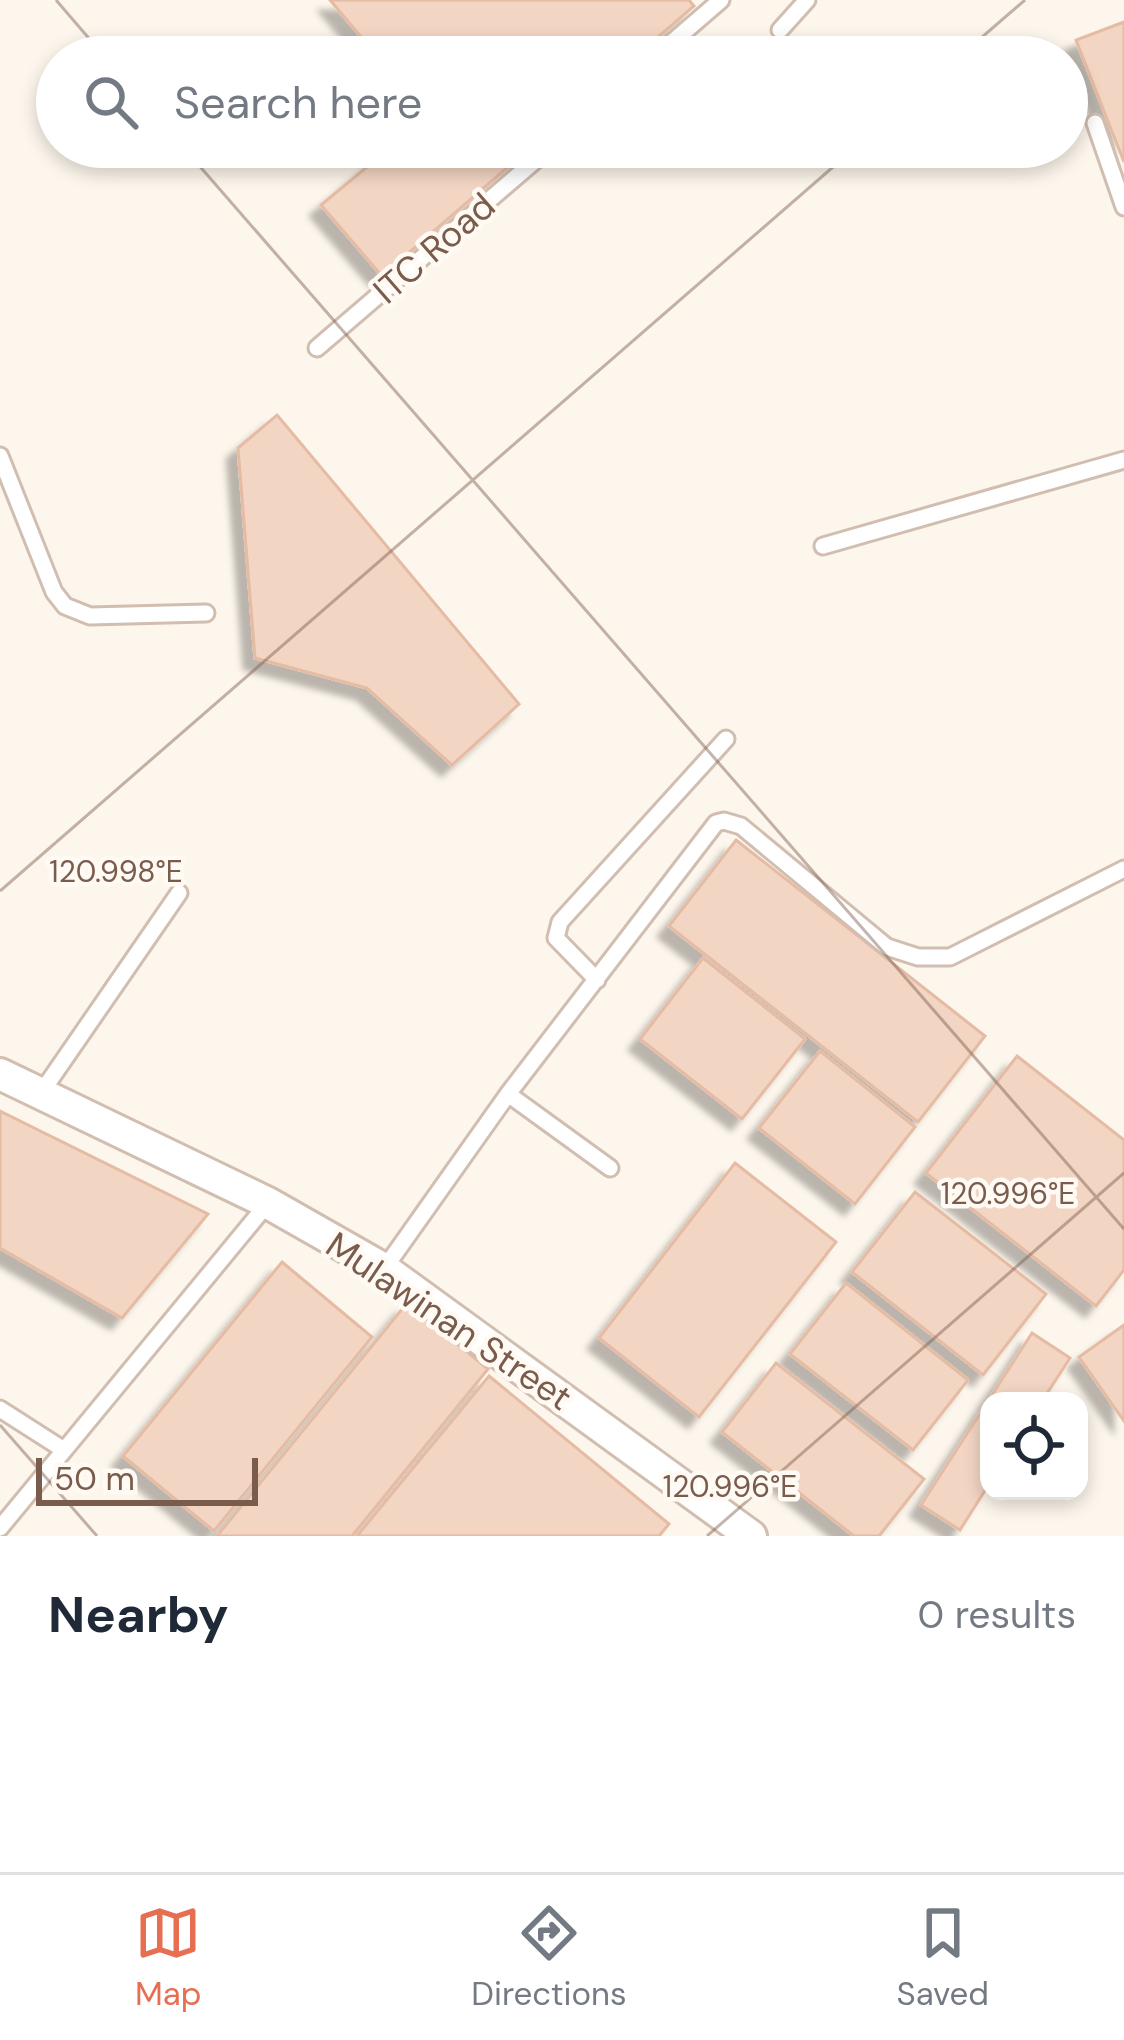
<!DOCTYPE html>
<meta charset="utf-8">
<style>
:root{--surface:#fff;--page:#f2f2f3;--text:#1f2937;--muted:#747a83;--line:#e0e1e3;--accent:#e76f51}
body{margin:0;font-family:"DM Sans",sans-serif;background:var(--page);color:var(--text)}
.controls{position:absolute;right:36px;bottom:36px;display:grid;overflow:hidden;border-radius:24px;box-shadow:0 6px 18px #0003}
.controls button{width:108px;height:108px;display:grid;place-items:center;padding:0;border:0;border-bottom:3px solid var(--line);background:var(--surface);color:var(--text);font:60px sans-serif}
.scale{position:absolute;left:36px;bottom:30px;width:222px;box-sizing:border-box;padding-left:12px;border:6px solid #7a5c4d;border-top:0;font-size:33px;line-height:42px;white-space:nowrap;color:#7a5c4d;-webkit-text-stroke:9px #fffaf3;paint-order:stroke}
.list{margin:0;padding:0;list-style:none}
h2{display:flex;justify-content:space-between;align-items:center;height:156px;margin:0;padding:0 48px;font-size:51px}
h2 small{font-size:39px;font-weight:400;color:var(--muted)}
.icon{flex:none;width:66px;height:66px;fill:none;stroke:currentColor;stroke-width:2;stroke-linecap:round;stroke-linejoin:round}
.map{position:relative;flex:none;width:1124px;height:1536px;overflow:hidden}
.search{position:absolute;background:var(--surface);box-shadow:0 6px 18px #0003;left:36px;right:36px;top:36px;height:132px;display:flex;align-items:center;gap:30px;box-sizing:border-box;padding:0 42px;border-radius:66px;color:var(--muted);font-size:45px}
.sheet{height:336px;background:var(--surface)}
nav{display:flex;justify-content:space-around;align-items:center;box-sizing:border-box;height:168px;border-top:3px solid var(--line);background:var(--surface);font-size:33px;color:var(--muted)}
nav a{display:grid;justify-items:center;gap:6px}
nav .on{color:var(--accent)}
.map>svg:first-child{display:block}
</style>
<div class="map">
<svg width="1124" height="1536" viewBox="0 0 1124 1536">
<defs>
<filter id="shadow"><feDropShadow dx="-11" dy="11" stdDeviation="3" flood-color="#0004"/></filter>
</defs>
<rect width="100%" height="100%" fill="#fdf6ec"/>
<path fill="#f3d5c3" stroke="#e6bba3" stroke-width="3" filter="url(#shadow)" d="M330 0H689L694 6 635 57H378Z
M1124 22V162L1076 40Z
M391 147H531L382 276 321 205Z
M277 415 519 704 452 765 367 688 255 658 238 448Z
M736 840 985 1036 918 1122 669 926Z
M703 958 805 1039 742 1119 640 1039Z
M820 1051 915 1127 855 1204 759 1128Z
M1017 1056 1124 1140V1270L1096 1306 926 1173Z
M0 1111 208 1214 122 1318 0 1248Z
M735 1163 836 1242 699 1417 599 1338Z
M915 1192 1046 1294 983 1375 852 1272Z
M282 1262 372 1337 214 1531 123 1456Z
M846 1283 968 1380 913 1450 790 1354Z
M407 1303 488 1369 352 1536H217Z
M1124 1325V1421L1079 1357Z
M1032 1333 1070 1358 1042 1401H989V1484L960 1530 921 1505Z
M776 1363 924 1479 879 1536H854L722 1432Z
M489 1376 669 1524 659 1536H357Z"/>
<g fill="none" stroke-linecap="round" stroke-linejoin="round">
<defs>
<path id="service" d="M780 30 807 0
M655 57 721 0
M1095 123 1124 207
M317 348 551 147
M0 456 54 592 65 606 90 616 206 613
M823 546 1124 460
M597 980 556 938 560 922 726 739
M41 1093 179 893
M508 1094 610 1168
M384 1269 508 1094 716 823 724 821 741 826 887 947 918 957H950L1124 869
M0 1409 64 1450
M0 1528 268 1203"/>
<path id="minor" d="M0 1074 268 1203 384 1269 751 1536"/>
</defs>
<use href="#service" stroke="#d1beb0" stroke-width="21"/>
<use href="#minor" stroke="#d1beb0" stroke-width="36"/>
<use href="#service" stroke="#fff" stroke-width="15"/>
<use href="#minor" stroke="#fff" stroke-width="30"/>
</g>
<path fill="none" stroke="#7a5c4d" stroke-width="3" stroke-opacity="0.45" d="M56 0 105 57M959 57 1025 0M183 147 1124 1229M0 891 856 147M0 1425 97 1536M707 1536 1124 1173"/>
<g text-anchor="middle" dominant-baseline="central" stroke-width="9" stroke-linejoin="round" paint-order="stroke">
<g font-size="36" fill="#7a5c4d" stroke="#fffaf3">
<text transform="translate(434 248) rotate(-41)">ITC Road</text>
<text transform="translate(449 1321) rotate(34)">Mulawinan Street</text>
</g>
</g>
<g font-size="30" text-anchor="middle" fill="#7a5c4d" stroke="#fffaf3" stroke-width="9" stroke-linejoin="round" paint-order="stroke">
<text x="116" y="882">120.998°E</text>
<text x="1008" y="1204">120.996°E</text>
<text x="730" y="1497">120.996°E</text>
</g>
</svg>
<div class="controls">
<button><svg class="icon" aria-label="locate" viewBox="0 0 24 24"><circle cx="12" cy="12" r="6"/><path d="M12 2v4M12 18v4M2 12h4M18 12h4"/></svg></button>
</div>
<div class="scale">50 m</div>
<div class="search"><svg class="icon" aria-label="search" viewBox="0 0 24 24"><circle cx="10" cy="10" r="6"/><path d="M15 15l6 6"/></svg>Search here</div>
</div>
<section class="sheet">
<h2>Nearby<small>0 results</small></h2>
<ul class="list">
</ul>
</section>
<nav>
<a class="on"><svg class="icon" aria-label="map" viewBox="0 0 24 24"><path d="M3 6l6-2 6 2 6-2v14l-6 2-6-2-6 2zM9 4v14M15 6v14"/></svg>Map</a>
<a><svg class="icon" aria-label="directions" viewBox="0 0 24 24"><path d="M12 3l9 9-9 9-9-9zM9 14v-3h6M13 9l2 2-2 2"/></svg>Directions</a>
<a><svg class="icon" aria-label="saved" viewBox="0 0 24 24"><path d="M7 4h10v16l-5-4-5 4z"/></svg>Saved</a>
</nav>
